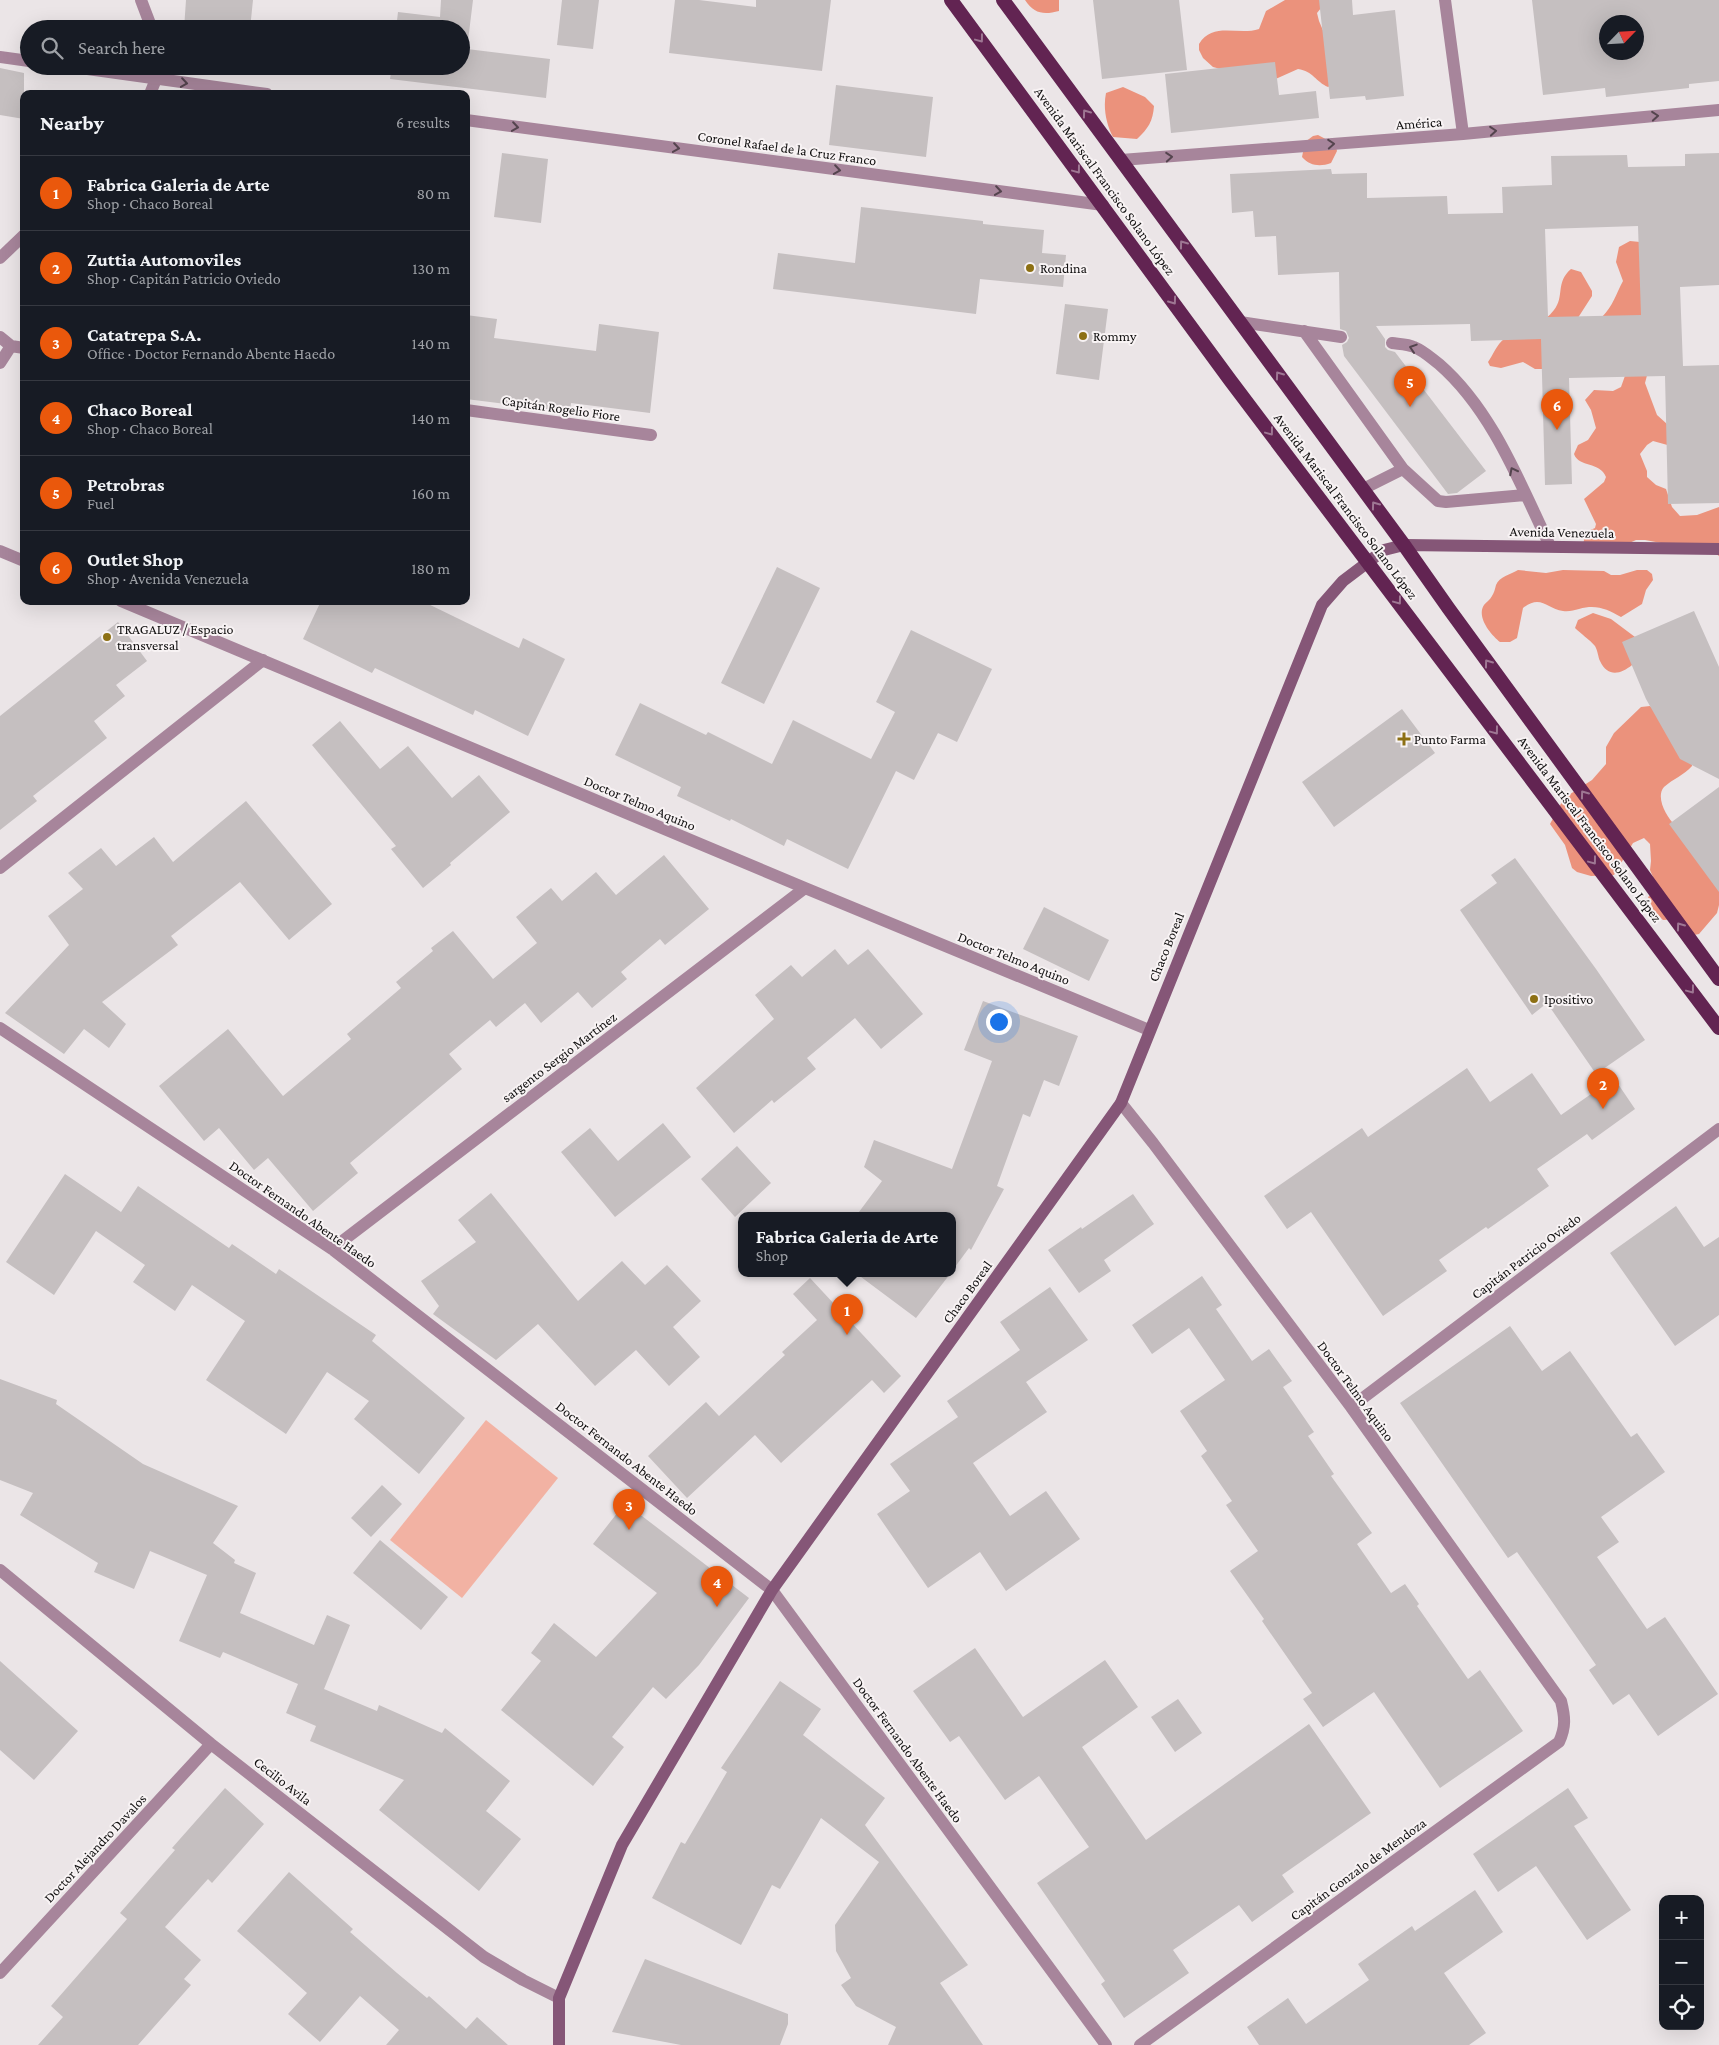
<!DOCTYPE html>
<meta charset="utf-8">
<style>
:root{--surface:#171b24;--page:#242831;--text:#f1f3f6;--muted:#9ea1a6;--line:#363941;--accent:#ea580c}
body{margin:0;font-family:"Crimson Pro",serif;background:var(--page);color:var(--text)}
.controls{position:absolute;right:15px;bottom:15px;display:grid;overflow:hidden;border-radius:10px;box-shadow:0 5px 20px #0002}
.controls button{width:45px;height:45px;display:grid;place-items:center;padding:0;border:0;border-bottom:1px solid var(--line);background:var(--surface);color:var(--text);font:25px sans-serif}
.compass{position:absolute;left:1599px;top:15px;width:45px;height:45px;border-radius:50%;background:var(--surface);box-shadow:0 5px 20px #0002;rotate:65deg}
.you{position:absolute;left:998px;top:1021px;width:18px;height:18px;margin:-12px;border:4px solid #fff;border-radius:50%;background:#1a73e8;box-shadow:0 0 0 8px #1a73e833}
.badge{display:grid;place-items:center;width:32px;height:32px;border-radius:50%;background:var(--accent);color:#fff;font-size:16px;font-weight:700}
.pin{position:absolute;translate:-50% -41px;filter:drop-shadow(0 1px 2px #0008)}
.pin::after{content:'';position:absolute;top:26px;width:18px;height:15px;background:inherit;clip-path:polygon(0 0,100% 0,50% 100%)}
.popup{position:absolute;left:738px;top:1212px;width:218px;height:65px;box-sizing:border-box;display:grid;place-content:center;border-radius:10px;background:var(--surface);filter:drop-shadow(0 1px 4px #0005);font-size:16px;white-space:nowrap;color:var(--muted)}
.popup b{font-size:19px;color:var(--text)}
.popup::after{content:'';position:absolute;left:50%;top:100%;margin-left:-10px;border:10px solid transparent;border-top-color:var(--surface)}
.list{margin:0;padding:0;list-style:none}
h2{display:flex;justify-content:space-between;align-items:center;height:65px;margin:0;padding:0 20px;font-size:21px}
h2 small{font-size:16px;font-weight:400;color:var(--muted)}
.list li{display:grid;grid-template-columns:32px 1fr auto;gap:15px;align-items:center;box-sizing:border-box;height:75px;padding:0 20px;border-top:1px solid var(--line)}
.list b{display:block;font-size:19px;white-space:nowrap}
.list p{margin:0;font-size:16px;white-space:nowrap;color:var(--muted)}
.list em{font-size:16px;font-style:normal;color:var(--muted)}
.icon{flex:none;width:28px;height:28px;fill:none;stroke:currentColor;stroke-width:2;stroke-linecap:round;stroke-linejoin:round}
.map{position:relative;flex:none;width:1719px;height:2045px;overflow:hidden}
.search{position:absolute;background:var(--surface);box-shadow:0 5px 20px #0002;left:20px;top:20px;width:450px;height:55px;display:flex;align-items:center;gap:12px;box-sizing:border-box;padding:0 18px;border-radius:28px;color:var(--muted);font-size:19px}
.panel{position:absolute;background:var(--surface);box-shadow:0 5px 20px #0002;left:20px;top:90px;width:450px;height:515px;border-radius:10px}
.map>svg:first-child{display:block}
</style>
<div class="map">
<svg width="1719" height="2045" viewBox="0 0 1719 2045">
<rect width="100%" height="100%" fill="#ebe5e7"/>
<path fill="#f2b2a3" d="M486 1420 558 1478 462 1598 390 1540Z"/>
<path fill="#eb927c" d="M1025 0H1059V11C1044 15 1034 14 1025 0Z
M1285 0H1320L1321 8 1317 13 1319 21 1343 78 1328 87C1316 82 1313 71 1298 69L1269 82 1213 67 1203 58 1199 50V44C1213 21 1238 36 1259 29L1266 11Z
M1123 87 1145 97 1154 106C1153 121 1148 129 1137 139L1113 137C1106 124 1103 107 1106 93Z
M1318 135 1335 144 1337 151 1331 163C1320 167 1310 166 1302 157L1305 142 1313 136Z
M1630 241 1640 242 1654 321 1602 317C1613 306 1616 294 1623 281L1616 262 1619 247Z
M1571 269 1581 272 1592 291V296L1545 369H1535L1523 362 1501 368 1490 366 1488 362C1493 355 1497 344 1504 339 1522 327 1537 331 1554 310 1565 296 1555 283 1571 269Z
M1649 368 1645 383 1657 415 1667 424 1671 446 1653 441 1647 445 1640 454 1647 471V477L1656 485 1666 489 1672 507 1680 516 1697 515 1719 507V556L1715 553 1645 540H1636L1627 544H1583L1586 532 1595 528 1596 524 1584 499 1604 482 1606 477C1600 461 1579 468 1574 454L1578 445 1588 440 1596 428 1591 410 1585 400 1594 390 1613 391 1621 387 1626 373Z
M1518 570 1546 573 1563 570 1604 571 1611 575H1620L1637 570H1647L1652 574 1653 580 1646 590 1642 604 1621 617C1607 609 1596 604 1579 609 1574 610 1569 612 1563 611 1547 609 1541 594 1523 608L1517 638 1510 642H1500C1491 635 1476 617 1484 605 1486 602 1490 600 1492 596 1494 593 1495 589 1496 585 1499 577 1511 574 1518 570Z
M1593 613 1611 619 1635 637 1632 665C1621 674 1608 678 1600 661 1598 657 1598 651 1595 646 1590 640 1580 633 1575 628L1578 620Z
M1650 706 1691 748 1692 766C1684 775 1673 779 1664 787 1655 797 1667 818 1675 825 1688 837 1705 847 1719 857V905L1717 913 1699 934 1694 935 1679 919 1663 920 1654 911 1648 897 1656 891V884L1650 870 1651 861 1650 844 1644 838 1633 843 1614 875 1591 876 1577 872 1572 868 1565 845 1550 824 1564 798 1592 780 1606 764V747L1614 733 1641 707Z"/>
<path fill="#c5bfc0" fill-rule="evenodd" d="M186 0H253L250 29H184Z
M441 0H473L467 49 550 59 546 98 390 79 392 66H461V29H396L398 12 440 17Z
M562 0H599L593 49 557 45Z
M675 0H699L756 7V0H831L822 71 669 53Z
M1093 0H1179L1187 70 1102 79Z
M1319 0H1352L1353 15 1395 10 1404 96 1366 100 1365 96 1330 99Z
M1532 0H1719V81L1689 84V88L1606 97 1605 88 1543 95ZM1606 22H1636V52H1606Z
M1275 62 1279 95 1316 91 1319 118 1171 133 1165 74Z
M0 68 24 73V119L0 115Z
M836 85 933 97 926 157 829 145Z
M502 153 548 159 541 223 494 217Z
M1719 153V285L1680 287 1683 366 1719 365V503L1668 504 1665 376 1569 378 1572 484 1545 485 1541 339 1471 341 1470 324 1376 326 1385 339V347L1388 350 1395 352 1486 471 1457 493 1448 494 1344 356 1342 345 1347 342 1349 338 1346 331 1340 329 1339 272 1278 275 1276 236 1255 237 1253 211 1232 213 1230 174 1331 169 1332 174 1367 173V198L1447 196 1448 214 1503 213 1502 187 1552 185 1551 156 1627 155 1628 167 1685 166V154ZM1638 226 1641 315 1548 317 1545 229Z
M861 207 983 221V224L1044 230 1042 253 1066 255 1063 287 980 279 976 314 773 289 778 253 855 263Z
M1065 304 1108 309 1099 380 1056 374Z
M466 315 497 319 494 338 596 351 599 324 659 332 650 413 571 403 570 412 466 399Z
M777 567 820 588 764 704 721 683Z
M321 601H422L519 648 523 638 565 659 528 736 475 710 473 715 375 668 372 673 303 639Z
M1694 611 1719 667V779L1680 759 1646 699 1622 642Z
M118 622 147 661 116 685 125 696 94 721 107 738 33 796 37 801 0 830V716Z
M911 630 992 669 957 742 938 733 914 780 896 771 848 869 787 839 784 846 731 819 730 821 677 796 681 787 615 755 640 703 706 735 708 732 772 764 793 720 871 759 895 712 876 702Z
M1402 709 1435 753 1334 827 1302 782Z
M340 721 380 769 408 746 452 798 479 775 510 812 450 863 451 865 423 888 391 849 396 846 312 745Z
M1719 787V892L1669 824Z
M246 801 332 904 289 940 240 882 171 936 178 945 102 1002 126 1024 109 1048 84 1029 64 1054 5 1013 69 945 48 916 83 889 68 873 101 848 116 866 154 837 173 862Z
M664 855 709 909 665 945 660 939 621 972 627 979 592 1008 578 992 541 1023 525 1003 496 1027 490 1020 449 1054 462 1069 350 1163 358 1173 313 1211 268 1158 254 1170 219 1128 204 1141 159 1086 228 1029 283 1096 351 1039 347 1034 401 988 396 982 433 951 431 948 453 931 493 979 537 943 516 917 551 888 562 901 596 872 616 895Z
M1515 858 1596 969 1645 1040 1596 1074 1547 1003 1532 1015 1460 910 1497 883 1491 875Z
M1044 907 1109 940 1089 981 1023 949Z
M835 949 848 965 868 949 923 1014 881 1049 855 1018 807 1058 816 1069 774 1103 772 1100 734 1133 696 1088 774 1019 755 995 791 965 802 977Z
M983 1001 1078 1036 1059 1086 1044 1080 1030 1117 1023 1114 997 1186 1004 1189 971 1250 969 1248 952 1271V1216H856L882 1181 864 1167 874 1140 952 1169 992 1061 964 1050Z
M1467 1068 1490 1102 1532 1073 1561 1115 1614 1078 1635 1109 1592 1140 1587 1134 1537 1169 1549 1186 1488 1229 1486 1227 1439 1260 1447 1271 1383 1316 1311 1212 1287 1229 1264 1196 1362 1128 1368 1137Z
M663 1123 691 1157 615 1217 561 1152 590 1128 618 1161Z
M737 1146 771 1183 735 1217 701 1179Z
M65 1174 121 1212 138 1186 229 1248 232 1244 276 1274 279 1269 376 1335 372 1341 465 1418 419 1474 354 1419 369 1401 327 1372 286 1434 206 1380 245 1321 192 1285 175 1311 133 1282 145 1265 96 1231 54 1295 6 1262Z
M491 1193 578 1301 622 1261 645 1285 667 1265 701 1301 673 1327 700 1357 669 1386 636 1350 595 1386 538 1324 496 1360 433 1314 439 1306 421 1281 476 1242 458 1220Z
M1133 1194 1154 1224 1104 1260 1111 1271 1079 1293 1048 1250 1081 1227 1082 1229Z
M1676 1206 1704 1247 1719 1237V1315L1675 1346 1610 1253Z
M857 1274H950L916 1318Z
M1202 1276 1222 1305 1216 1309 1252 1361 1269 1349 1292 1381 1283 1387 1314 1432 1308 1436 1334 1474 1331 1476 1372 1533 1357 1544 1391 1593 1405 1584 1419 1604 1417 1606 1468 1679 1480 1670 1523 1731 1440 1788 1374 1692 1323 1727 1303 1699 1312 1693 1262 1621 1264 1619 1230 1571 1258 1551 1226 1505 1232 1501 1201 1456 1207 1451 1180 1411 1225 1380 1189 1328 1152 1354 1132 1325Z
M810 1278 901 1376 884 1393 872 1380 781 1463 755 1435 687 1498 648 1456 706 1402 719 1416 785 1355 782 1352 817 1320 793 1294Z
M1050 1287 1088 1340 1026 1382 1047 1412 973 1463 1010 1516 1046 1491 1080 1539 1006 1591 980 1552 928 1588 877 1514 910 1491 890 1464 958 1417 947 1401 1020 1350 1000 1322Z
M1510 1326 1542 1371 1570 1351 1631 1437 1637 1433 1665 1472 1601 1517 1619 1542 1597 1557 1647 1629 1665 1617 1718 1694 1658 1736 1629 1694 1613 1705 1589 1670 1596 1665 1546 1593 1517 1552 1508 1558 1400 1403Z
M0 1379 57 1400 56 1404 143 1464 238 1506 213 1543 235 1560 234 1563 256 1573 240 1613 314 1645 327 1615 350 1625 324 1689 377 1711 379 1705 442 1733 445 1728 510 1781 486 1811 521 1839 479 1891 379 1810 404 1780 310 1741 316 1726 286 1713 298 1684 223 1652 220 1658 179 1641 207 1575 150 1551 134 1589 94 1572 98 1563 20 1515 33 1493 0 1480Z
M382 1485 402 1504 371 1537 351 1518Z
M625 1503 749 1598 699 1665 666 1699 653 1687 612 1737 624 1747 593 1786 501 1710 541 1661 531 1653 554 1623 596 1657 657 1593 593 1544Z
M380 1540 448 1597 421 1630 353 1573Z
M975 1648 1023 1717 1105 1660 1138 1707 1082 1747 1146 1840 1309 1724 1371 1813 1282 1875 1294 1892 1252 1922 1239 1905 1173 1950 1189 1973 1124 2018 1101 1984 1105 1981 1037 1883 1089 1847 1039 1776 1005 1800 959 1736 950 1742 913 1691Z
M0 1661 78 1731 34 1780 0 1750Z
M780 1681 821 1709 803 1735 885 1798 865 1825 968 1965 940 1983 983 2045H888L896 2027 856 2006 841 1985 851 1978 836 1951 835 1925 879 1862 821 1818 780 1889 772 1885 741 1945 652 1898 681 1842 685 1844 727 1772 721 1768Z
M1178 1699 1202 1733 1175 1752 1151 1717Z
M225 1788 264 1824 212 1883 208 1879 165 1927 201 1960 184 1979 191 1985 138 2045H38L63 2017 51 2006 127 1919 120 1913 175 1850 172 1848Z
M1568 1788 1588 1818 1574 1826 1631 1910 1587 1940 1536 1866 1498 1892 1473 1854Z
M289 1872 353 1929 350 1932 397 1973 427 1998 429 1996 466 2029 477 2017 508 2045H386L399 2030 360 1996 320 2042 288 2014 307 1993 237 1931Z
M1475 1890 1503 1932 1444 1973 1486 2033 1469 2045H1259L1247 2027 1288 1998 1306 2024 1369 1980 1358 1964 1412 1926 1415 1931Z
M645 1959 788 2014V2024L780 2045H681L612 2032Z"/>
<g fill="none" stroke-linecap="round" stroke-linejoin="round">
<path stroke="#a7859b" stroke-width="12" d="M1240 322 1341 337
M1304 331 1403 469 1438 501 1446 502 1525 495
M1392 343C1399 344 1408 344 1414 347 1424 351 1431 358 1439 364 1493 411 1520 484 1550 546
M1363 489 1403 469"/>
<path stroke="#a7859b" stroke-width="12" d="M141 0 152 29
M1445 0 1463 134
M150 94 156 79 159 66
M1121 160 1463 134 1719 110
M0 258 24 235
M0 337 11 346 24 348
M0 363 11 346
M466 410 651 435
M0 551 24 561
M121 601 805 888 1149 1030
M0 868 263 660
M0 1028 332 1249 772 1590 1106 2045
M1121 1103 1153 1143 1351 1407 1561 1701C1565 1717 1566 1727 1559 1742L1140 2045
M332 1249 805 888
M1351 1407 1719 1129
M0 1570 211 1744 484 1957 523 1980 559 1998
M0 1973 211 1744"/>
<path stroke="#a7859b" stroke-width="12" d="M0 57 29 61
M66 66 267 94
M466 120 1103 205"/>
<path stroke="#855677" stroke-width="12" d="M559 2045V1998L622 1845 772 1590 1121 1103 1322 605 1343 581 1384 550 1404 545 1719 549"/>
<path stroke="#622452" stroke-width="14" d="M951 0 1230 380 1719 1028
M1003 0 1404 545 1449 609 1719 979"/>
</g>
<defs><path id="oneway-chevron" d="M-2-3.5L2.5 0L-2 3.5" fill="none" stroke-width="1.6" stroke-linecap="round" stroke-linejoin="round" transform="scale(1.25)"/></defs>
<g stroke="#9e7793">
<use href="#oneway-chevron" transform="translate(980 39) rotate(53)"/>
<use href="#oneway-chevron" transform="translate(1086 113) rotate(-126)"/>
<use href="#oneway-chevron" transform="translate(1077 170) rotate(53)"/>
<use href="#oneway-chevron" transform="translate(1183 244) rotate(-126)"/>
<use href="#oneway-chevron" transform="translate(1173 301) rotate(54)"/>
<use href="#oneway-chevron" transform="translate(1279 375) rotate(-126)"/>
<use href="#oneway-chevron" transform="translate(1270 432) rotate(53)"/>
<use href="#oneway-chevron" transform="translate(1375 505) rotate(-126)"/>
<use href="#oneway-chevron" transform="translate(1398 601) rotate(53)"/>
<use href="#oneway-chevron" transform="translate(1488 663) rotate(-126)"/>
<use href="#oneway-chevron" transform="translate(1495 731) rotate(53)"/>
<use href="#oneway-chevron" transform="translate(1584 794) rotate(-126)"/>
<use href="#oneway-chevron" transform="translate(1593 861) rotate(53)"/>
<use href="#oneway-chevron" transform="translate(1680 926) rotate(-126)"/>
<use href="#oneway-chevron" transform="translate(1691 990) rotate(53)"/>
</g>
<g stroke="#54444e">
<use href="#oneway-chevron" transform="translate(184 83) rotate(8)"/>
<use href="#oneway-chevron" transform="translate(1655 116) rotate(-5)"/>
<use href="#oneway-chevron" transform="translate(515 127) rotate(8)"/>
<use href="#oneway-chevron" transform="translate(1493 131) rotate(-5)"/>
<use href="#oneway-chevron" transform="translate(1331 144) rotate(-4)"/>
<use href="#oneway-chevron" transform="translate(676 148) rotate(8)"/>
<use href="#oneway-chevron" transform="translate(1169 157) rotate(-4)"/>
<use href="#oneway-chevron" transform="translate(837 170) rotate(8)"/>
<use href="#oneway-chevron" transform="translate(998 191) rotate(8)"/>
<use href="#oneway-chevron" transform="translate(1413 348) rotate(-162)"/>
<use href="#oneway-chevron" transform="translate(1513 471) rotate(-117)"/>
</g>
<g fill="#8d7014" stroke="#f8f3f4" stroke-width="2">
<circle cx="1030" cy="268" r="5"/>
<circle cx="1083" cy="336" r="5"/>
<circle cx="107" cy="637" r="5"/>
<path d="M1401.5 731.5h5v5h5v5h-5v5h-5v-5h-5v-5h5z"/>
<circle cx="1534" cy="999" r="5"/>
</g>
<g text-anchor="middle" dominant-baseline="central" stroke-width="4" stroke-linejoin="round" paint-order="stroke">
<g font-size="14" fill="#100f0f" stroke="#f8f3f4">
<text transform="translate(1419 123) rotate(-4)">América</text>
<text transform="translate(787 148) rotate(8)">Coronel Rafael de la Cruz Franco</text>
<text transform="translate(1105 181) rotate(54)">Avenida Mariscal Francisco Solano López</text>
<text transform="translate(561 408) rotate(8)">Capitán Rogelio Fiore</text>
<text transform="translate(1346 506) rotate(53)">Avenida Mariscal Francisco Solano López</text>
<text transform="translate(1562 532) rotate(1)">Avenida Venezuela</text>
<text transform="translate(640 803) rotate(23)">Doctor Telmo Aquino</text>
<text transform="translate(1590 829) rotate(53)">Avenida Mariscal Francisco Solano López</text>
<text transform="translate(1166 947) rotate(-68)">Chaco Boreal</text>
<text transform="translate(1014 958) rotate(22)">Doctor Telmo Aquino</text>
<text transform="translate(559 1057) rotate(-37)">sargento Sergio Martínez</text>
<text transform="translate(303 1214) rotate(35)">Doctor Fernando Abente Haedo</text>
<text transform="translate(1526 1256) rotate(-37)">Capitán Patricio Oviedo</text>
<text transform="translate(967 1292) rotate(-54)">Chaco Boreal</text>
<text transform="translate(1356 1391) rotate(54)">Doctor Telmo Aquino</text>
<text transform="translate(627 1458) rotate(38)">Doctor Fernando Abente Haedo</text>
<text transform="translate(908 1750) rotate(54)">Doctor Fernando Abente Haedo</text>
<text transform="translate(283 1781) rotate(38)">Cecilio Avila</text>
<text transform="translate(95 1848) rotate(-47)">Doctor Alejandro Davalos</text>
<text transform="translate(1358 1869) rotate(-36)">Capitán Gonzalo de Mendoza</text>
</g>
<g font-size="14" fill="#100f0f" stroke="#f8f3f4" text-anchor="start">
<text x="1040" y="268">Rondina</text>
<text x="1093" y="336">Rommy</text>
<text x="117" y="629">TRAGALUZ / Espacio<tspan x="117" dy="16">transversal</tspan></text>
<text x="1414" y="739">Punto Farma</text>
<text x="1544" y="999">Ipositivo</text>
</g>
</g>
</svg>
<div class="controls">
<button>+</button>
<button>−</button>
<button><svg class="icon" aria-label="locate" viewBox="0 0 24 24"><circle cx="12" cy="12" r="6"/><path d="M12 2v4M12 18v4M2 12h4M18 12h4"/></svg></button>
</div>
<svg class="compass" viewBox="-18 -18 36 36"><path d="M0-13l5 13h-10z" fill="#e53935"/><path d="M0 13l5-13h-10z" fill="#9ea1a6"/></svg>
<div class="you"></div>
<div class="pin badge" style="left:847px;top:1335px">1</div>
<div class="popup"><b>Fabrica Galeria de Arte</b>Shop</div>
<div class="pin badge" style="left:1603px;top:1109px">2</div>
<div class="pin badge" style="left:629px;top:1530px">3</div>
<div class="pin badge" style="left:717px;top:1607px">4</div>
<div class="pin badge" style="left:1410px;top:407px">5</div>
<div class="pin badge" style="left:1557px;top:430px">6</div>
<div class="search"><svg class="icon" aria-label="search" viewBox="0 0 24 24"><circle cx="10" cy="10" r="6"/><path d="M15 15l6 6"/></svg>Search here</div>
<section class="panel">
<h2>Nearby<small>6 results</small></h2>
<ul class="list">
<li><span class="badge">1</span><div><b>Fabrica Galeria de Arte</b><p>Shop · Chaco Boreal</p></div><em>80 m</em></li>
<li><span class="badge">2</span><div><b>Zuttia Automoviles</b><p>Shop · Capitán Patricio Oviedo</p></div><em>130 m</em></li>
<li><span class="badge">3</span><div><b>Catatrepa S.A.</b><p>Office · Doctor Fernando Abente Haedo</p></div><em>140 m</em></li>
<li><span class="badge">4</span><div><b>Chaco Boreal</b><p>Shop · Chaco Boreal</p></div><em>140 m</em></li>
<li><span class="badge">5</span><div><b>Petrobras</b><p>Fuel</p></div><em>160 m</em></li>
<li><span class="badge">6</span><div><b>Outlet Shop</b><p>Shop · Avenida Venezuela</p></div><em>180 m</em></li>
</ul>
</section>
</div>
